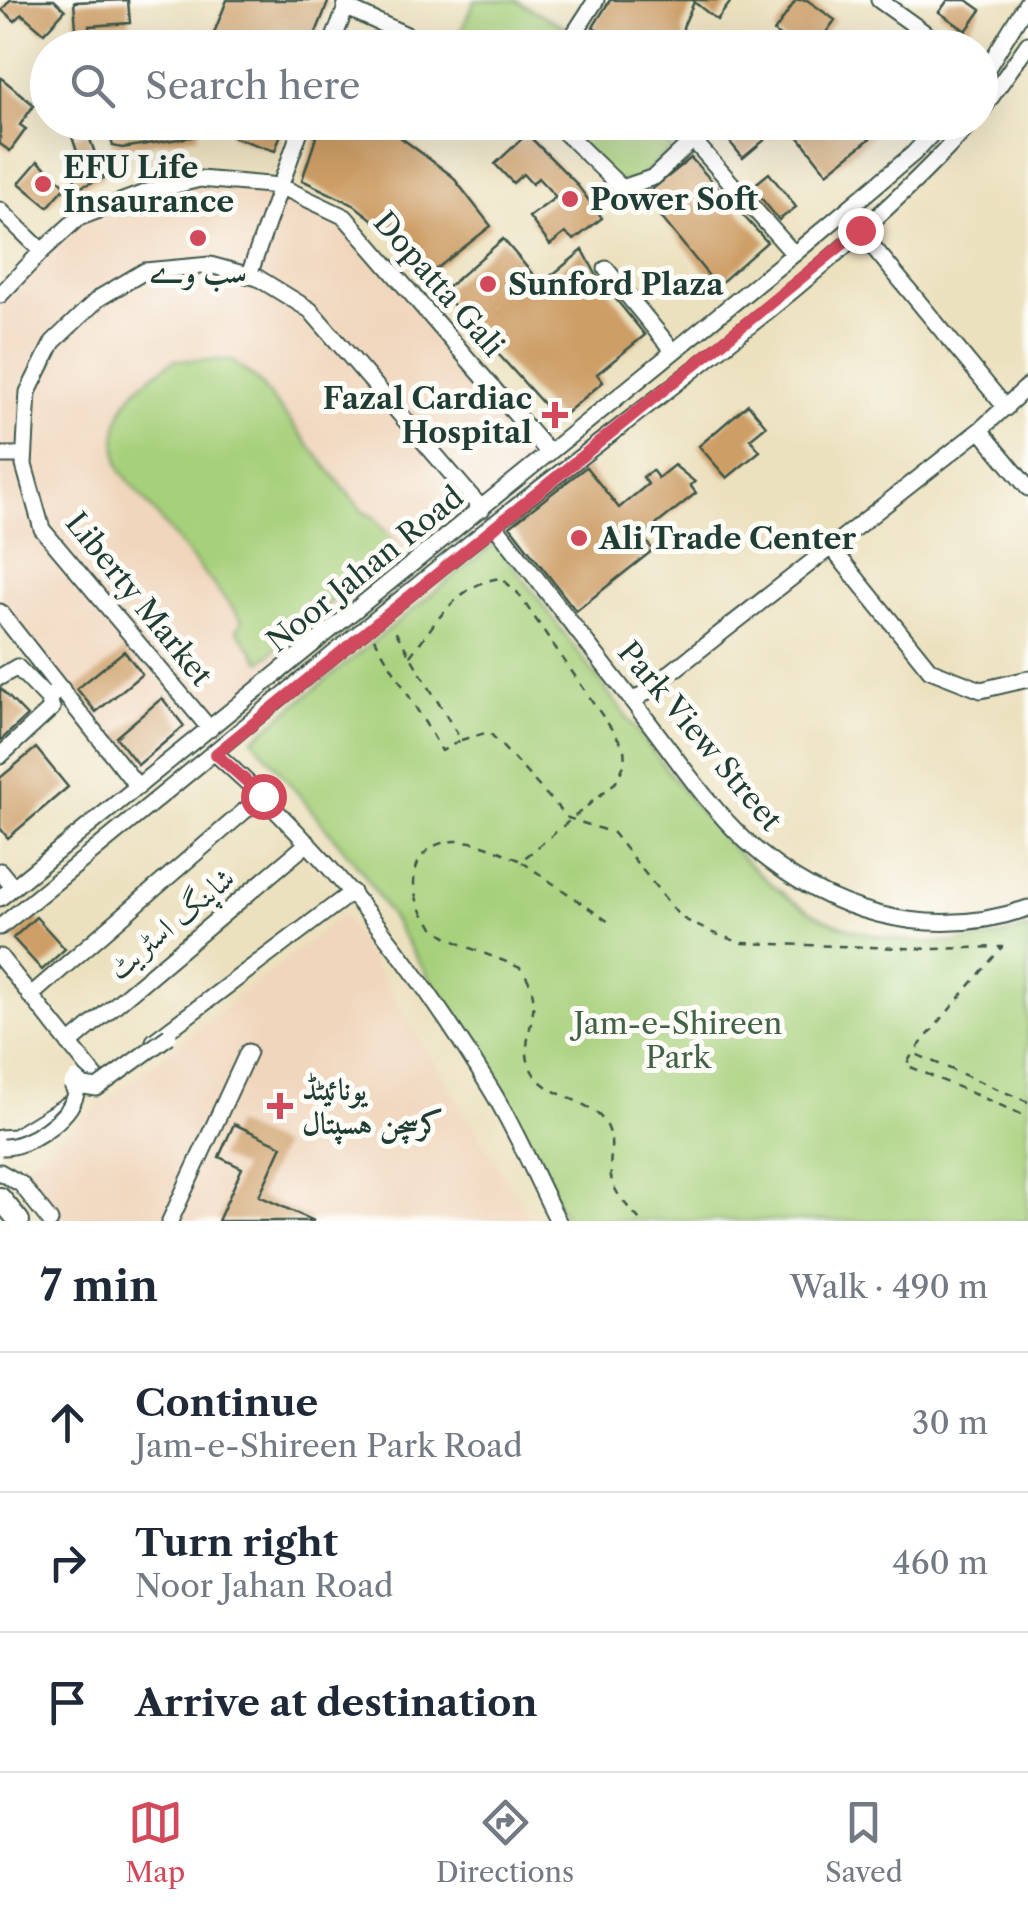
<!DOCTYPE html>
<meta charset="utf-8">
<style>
:root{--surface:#fff;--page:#f6f6f7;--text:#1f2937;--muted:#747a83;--line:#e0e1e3;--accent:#d1495b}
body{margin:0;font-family:"Libre Caslon Text",Amiri,serif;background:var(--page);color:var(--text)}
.stop{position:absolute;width:30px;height:30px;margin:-22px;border:8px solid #d1495b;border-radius:50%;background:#fff}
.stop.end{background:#d1495b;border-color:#fff;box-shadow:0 2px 10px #0008}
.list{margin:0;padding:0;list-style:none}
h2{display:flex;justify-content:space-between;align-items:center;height:130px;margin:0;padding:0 40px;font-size:42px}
h2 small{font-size:32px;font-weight:400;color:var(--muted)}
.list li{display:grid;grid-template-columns:65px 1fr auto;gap:30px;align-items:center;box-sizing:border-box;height:140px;padding:0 40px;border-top:2px solid var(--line)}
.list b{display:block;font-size:38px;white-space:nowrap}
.list p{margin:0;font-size:32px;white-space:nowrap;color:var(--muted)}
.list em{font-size:32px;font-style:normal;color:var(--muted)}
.icon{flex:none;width:55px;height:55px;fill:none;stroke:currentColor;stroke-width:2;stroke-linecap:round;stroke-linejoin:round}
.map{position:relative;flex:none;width:1028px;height:1221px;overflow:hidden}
.search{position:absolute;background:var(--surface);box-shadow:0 10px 40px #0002;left:30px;right:30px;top:30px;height:110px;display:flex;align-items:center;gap:25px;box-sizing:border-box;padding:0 35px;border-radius:55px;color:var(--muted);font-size:38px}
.sheet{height:550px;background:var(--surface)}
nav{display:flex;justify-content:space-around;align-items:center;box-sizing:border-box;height:140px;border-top:2px solid var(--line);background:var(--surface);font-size:28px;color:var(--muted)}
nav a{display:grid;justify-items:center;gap:5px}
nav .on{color:var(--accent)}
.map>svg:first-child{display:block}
</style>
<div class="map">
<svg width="1028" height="1221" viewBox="0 0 1028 1221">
<rect width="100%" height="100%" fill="#fdfcf7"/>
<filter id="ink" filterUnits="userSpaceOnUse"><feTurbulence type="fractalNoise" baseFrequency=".01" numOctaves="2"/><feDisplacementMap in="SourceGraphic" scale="20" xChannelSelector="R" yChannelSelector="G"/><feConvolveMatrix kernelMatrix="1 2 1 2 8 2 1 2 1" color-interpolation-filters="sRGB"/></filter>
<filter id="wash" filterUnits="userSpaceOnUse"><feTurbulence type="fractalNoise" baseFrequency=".0048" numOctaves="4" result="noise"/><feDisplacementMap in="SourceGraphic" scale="40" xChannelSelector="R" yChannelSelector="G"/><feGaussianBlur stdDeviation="2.25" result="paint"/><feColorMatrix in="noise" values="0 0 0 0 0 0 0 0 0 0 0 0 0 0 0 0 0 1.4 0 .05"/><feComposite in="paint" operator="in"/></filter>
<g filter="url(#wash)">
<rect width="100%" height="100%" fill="#ece1bf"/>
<path fill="#f0d6bc" d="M200 179 280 186 345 217 546 452 138 787 0 612V297L78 218Z
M343 914 532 1221H59L22 1167Z"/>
<path fill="#a7d07c" stroke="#638658" stroke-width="2.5" d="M475 0H515L565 27 548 47H475L458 37Z
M563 123H643L672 148 638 179 615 183Z
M175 360H231L257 380 363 512 374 517 397 546 261 662 237 630 242 620 120 470C106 413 129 389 175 360Z
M496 542C540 601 584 660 629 720 676 782 723 848 786 896 848 944 955 955 1028 928V1221H566L497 1086 364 874 253 739Z"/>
<g id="blocks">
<path fill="#cd9e66" d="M10 0H54L65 10 44 33 22 14 15 21 2 10Z
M128 0 130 23 89 26 90 42H77L74 2Z
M227 0H329L310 48H208Z
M610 0H732L717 20 694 2 683 27 684 38 692 48H631L593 27Z
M796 0H807L835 20 815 48H796L774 32Z
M948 0H967L981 10 966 31 939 12Z
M0 77 34 105 20 125 26 129 10 151 0 144Z
M106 122H196L198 136 122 148 113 146Z
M235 122H285L275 151 230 136Z
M321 122H380L452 176 491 226 426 277 400 241 354 205 302 180Z
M742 122H786L743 158 725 136Z
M787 122H860L872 137 827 173Z
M87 131 104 178 78 188 69 164 80 160 72 137Z
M527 134 575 182 602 218 574 240 565 233 550 245 529 217 556 197 538 178 532 184 523 174 513 183 495 164Z
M691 158 767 242 717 286 644 196Z
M38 161 66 186 48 207 19 183Z
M769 173 796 207 779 220 752 187Z
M503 239 541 284 583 250 597 276 645 335 597 374 603 382 558 420 442 292Z
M748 404 766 426 750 439 760 451 727 478 699 446Z
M674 465 695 482 690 485 696 493 642 536 653 550 576 611 510 526 586 467 619 508 648 484 643 477 652 470 658 478Z
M124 651 142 674 96 712 77 689Z
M0 688 27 716 0 741Z
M162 698 184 726 138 765 116 737Z
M36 748 68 787 8 838 0 828V778Z
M36 917 65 949 42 970 13 938Z
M234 1124 282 1146 259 1196 314 1221H218L242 1168 219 1157Z"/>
</g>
</g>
<g filter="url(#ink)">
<use href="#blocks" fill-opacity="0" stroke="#3e5649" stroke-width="2.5"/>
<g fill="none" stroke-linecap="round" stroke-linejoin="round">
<defs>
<path id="minor" d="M879 0 946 48
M345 7 435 48
M575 33 591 48
M330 48 349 0
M565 48 596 0
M980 80 1028 1
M980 113 1028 44
M554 122 622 188 654 177 695 138
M677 122 794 254
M0 210 42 251 78 218 147 192 200 179 280 186 345 217 549 453
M860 231 1006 408
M606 269 673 351
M249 275 303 122
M0 295 42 251
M980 430 1028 488
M0 455H24
M494 524C543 586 591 649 640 711 674 754 706 804 746 841 824 912 928 943 1028 908
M831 547 930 670 981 690 1028 679
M0 612 138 787
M0 677 17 667 47 698
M633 702 980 430 1028 386
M210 729 42 529 24 465 28 392 53 342 99 298 145 271 210 265 258 278 310 310 482 509
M216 754C325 850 417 967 492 1091 517 1132 536 1178 558 1221
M0 756 52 708 47 698 62 689
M0 871 13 887
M0 898 794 254 913 154 943 122
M0 927C167 793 330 654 498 521 659 394 833 274 972 122
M0 957 100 1082
M30 996 263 795
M154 1041 352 892
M69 1044 308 843
M0 1138 15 1137 67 1105
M0 1172 21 1184 50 1221
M170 1221 248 1052"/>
<path id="major" d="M0 1198 19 1221"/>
</defs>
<use href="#minor" stroke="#3e5649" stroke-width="19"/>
<use href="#major" stroke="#3e5649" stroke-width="24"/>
<path stroke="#3e5649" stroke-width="2.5" stroke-dasharray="8 8" stroke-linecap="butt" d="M374 638 442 751 461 740 392 626
M410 656C435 624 458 583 501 578L517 592 624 747 625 763 616 782 521 861C499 851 479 840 454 841 405 844 404 900 435 928 458 947 493 955 520 968 552 1005 514 1039 532 1071 548 1099 589 1097 606 1124 616 1141 608 1159 611 1177 614 1194 630 1209 641 1221
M461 740 489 732 568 818 613 833 680 917 710 932 742 943 932 949 1002 947 913 1053
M522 862 609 922
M1028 1102 913 1053 906 1065 1028 1117"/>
<use href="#minor" stroke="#fff" stroke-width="15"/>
<use href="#major" stroke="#fff" stroke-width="20"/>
<defs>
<path id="minor-bridge" d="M76 1079 84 1086 97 1088 169 1036
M2 1147C27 1148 69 1119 76 1094L72 1084"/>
</defs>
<use href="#minor-bridge" stroke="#3e5649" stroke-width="19" stroke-linecap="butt"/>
<use href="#minor-bridge" stroke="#fff" stroke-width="15"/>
</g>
</g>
<g fill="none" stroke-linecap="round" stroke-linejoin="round" filter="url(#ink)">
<path stroke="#d1495b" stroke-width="12" d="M263 796 216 754 860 230"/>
</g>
<g fill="#d1495b" stroke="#fdfcf7" stroke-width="4">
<circle cx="43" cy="184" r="10"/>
<circle cx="570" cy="199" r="10"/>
<circle cx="198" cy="238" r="10"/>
<circle cx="488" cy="284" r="10"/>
<path d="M550 400h10v10h10v10h-10v10h-10v-10h-10v-10h10z"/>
<circle cx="579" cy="538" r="10"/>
<path d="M275 1091h10v10h10v10h-10v10h-10v-10h-10v-10h10z"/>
</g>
<g text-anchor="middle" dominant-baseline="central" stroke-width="10" stroke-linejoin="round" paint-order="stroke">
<g font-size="30" font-weight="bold" fill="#1f3d34" stroke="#fdfcf7" text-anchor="start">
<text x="63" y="167">EFU Life<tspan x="63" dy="34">Insaurance</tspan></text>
<text x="590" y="199">Power Soft</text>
<text x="198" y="272" text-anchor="middle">سب وے</text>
<text x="508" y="284">Sunford Plaza</text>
<text x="532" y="398" text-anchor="end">Fazal Cardiac<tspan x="532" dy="34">Hospital</tspan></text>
<text x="599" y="538">Ali Trade Center</text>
<text x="302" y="1089">یونائیٹڈ<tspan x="302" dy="34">کرسچن ہسپتال</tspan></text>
</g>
<g font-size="30" fill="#1f3d34" stroke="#fdfcf7">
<text transform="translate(439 284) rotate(49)">Dopatta Gali</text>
<text transform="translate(365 569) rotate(-39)">Noor Jahan Road</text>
<text transform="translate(139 599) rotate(51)">Liberty Market</text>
<text transform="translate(700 736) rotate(50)">Park View Street</text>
<text transform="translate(171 923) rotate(-40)">شاپنگ اسٹریٹ</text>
</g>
<g font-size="30" fill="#416246" stroke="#fdfcf7">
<text x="678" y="1023">Jam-e-Shireen<tspan x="678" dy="34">Park</tspan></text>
</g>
</g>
</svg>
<div class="stop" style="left:263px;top:796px"></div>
<div class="stop end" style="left:860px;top:230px"></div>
<div class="search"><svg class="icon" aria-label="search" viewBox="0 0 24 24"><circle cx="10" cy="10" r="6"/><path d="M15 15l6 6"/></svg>Search here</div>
</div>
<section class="sheet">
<h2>7 min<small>Walk · 490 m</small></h2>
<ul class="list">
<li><svg class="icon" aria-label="ahead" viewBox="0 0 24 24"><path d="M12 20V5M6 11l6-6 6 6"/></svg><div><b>Continue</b><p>Jam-e-Shireen Park Road</p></div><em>30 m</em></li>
<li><svg class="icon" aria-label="right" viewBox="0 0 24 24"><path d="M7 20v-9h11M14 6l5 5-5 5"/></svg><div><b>Turn right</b><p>Noor Jahan Road</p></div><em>460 m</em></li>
<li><svg class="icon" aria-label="arrive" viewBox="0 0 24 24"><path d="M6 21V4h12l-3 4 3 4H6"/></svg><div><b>Arrive at destination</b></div></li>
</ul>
</section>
<nav>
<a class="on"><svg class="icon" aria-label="map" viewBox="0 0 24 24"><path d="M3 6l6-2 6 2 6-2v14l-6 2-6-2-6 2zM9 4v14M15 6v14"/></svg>Map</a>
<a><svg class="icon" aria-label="directions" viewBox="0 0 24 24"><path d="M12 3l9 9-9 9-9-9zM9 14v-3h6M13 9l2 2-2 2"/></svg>Directions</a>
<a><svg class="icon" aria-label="saved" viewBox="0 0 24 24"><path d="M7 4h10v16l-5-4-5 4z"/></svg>Saved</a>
</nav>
